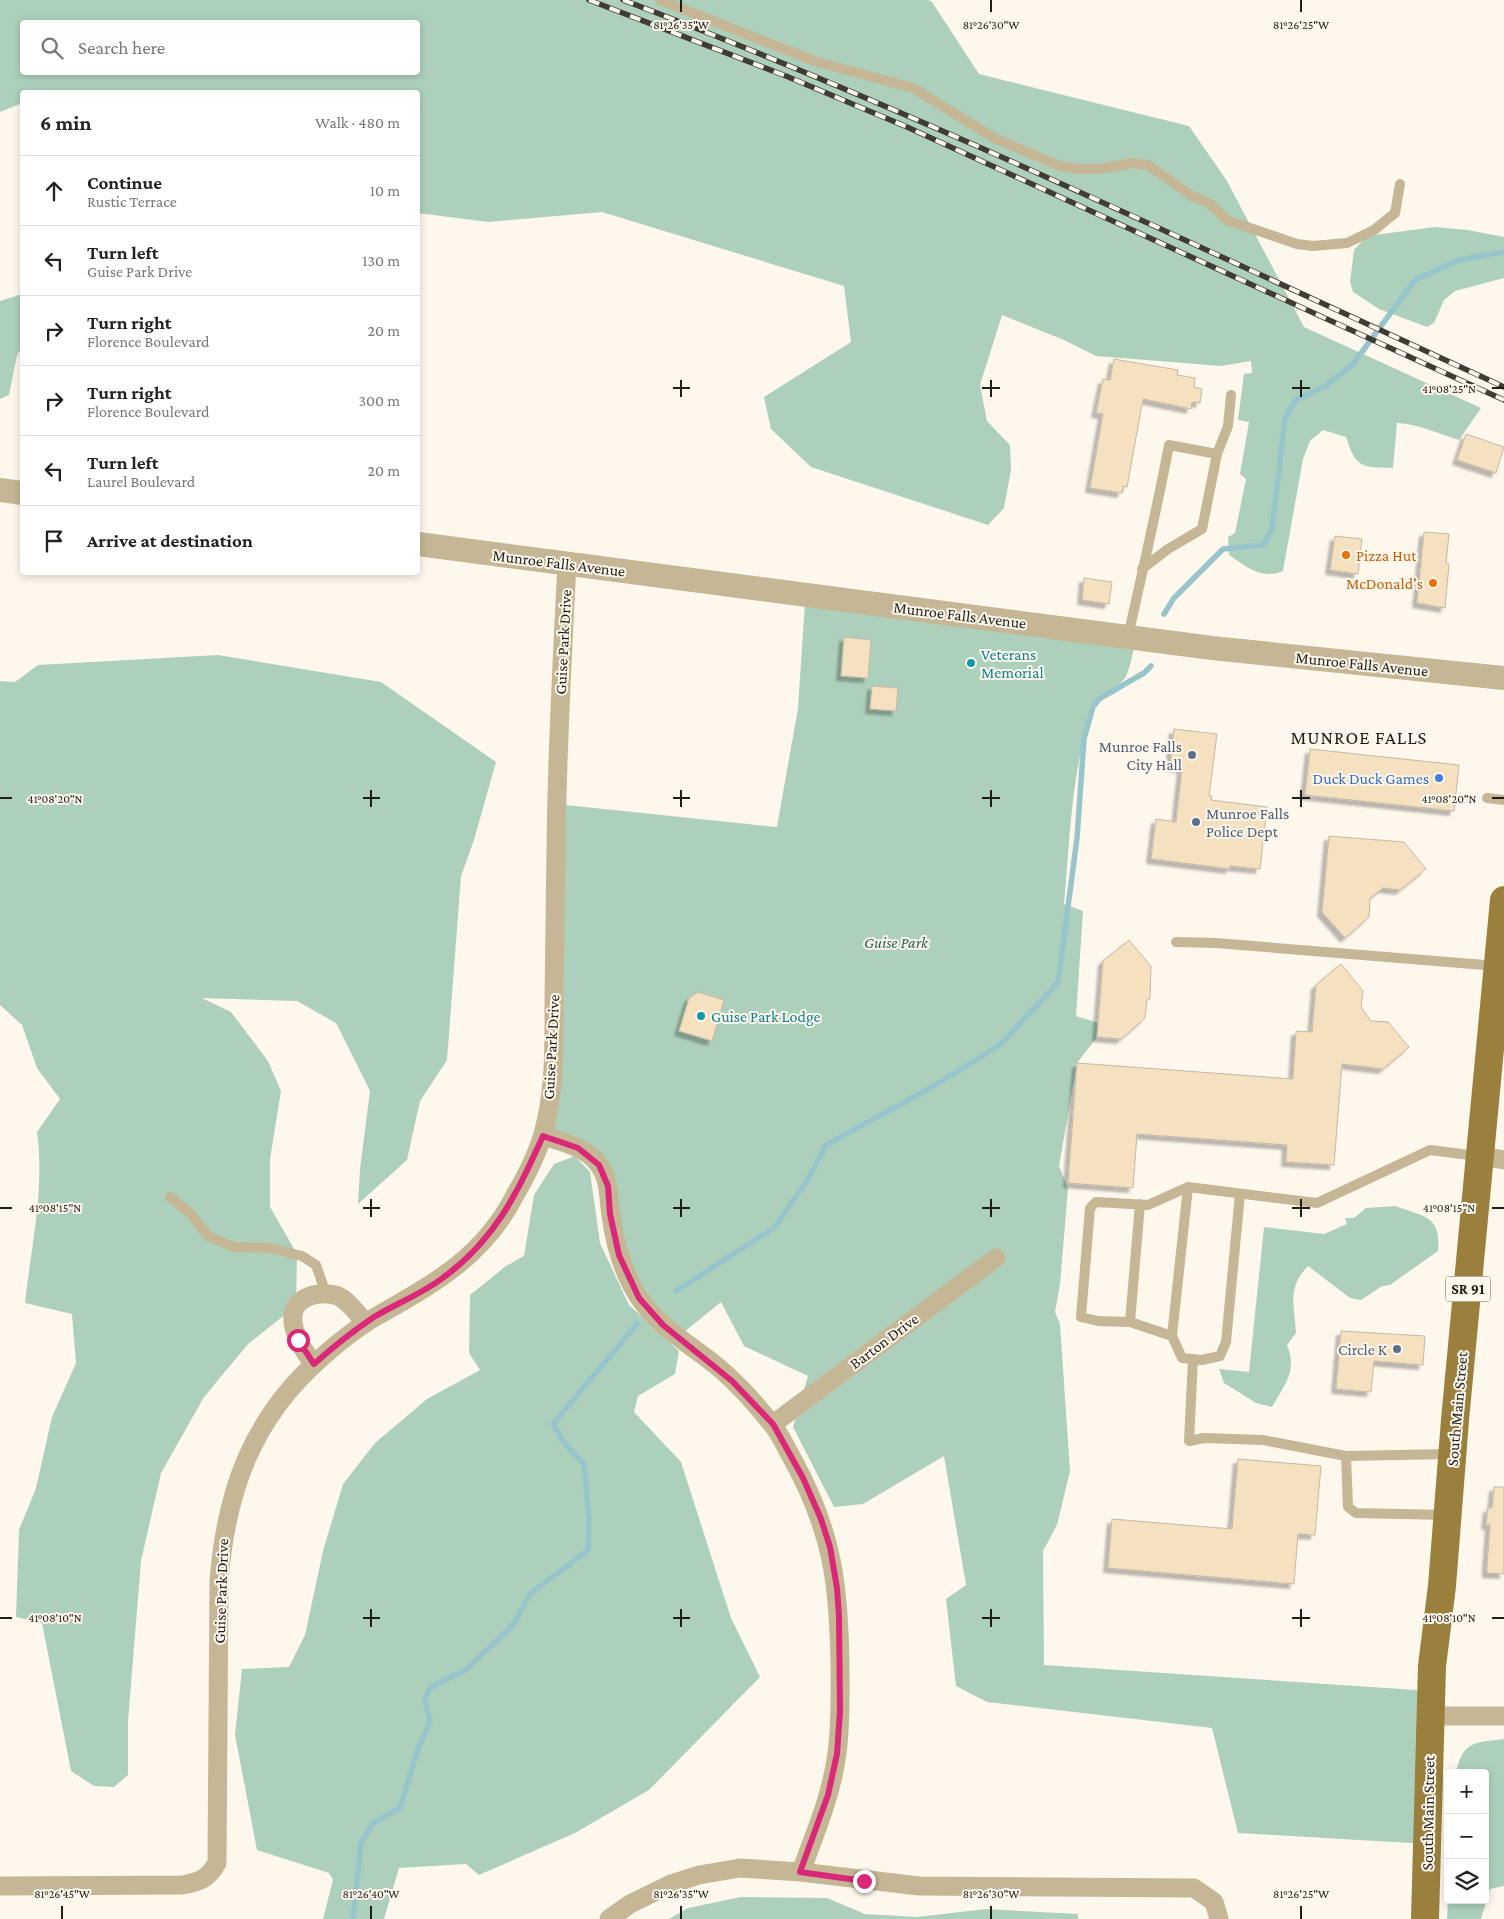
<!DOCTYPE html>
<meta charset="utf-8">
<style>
:root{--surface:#fff;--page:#f6f6f6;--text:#222;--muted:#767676;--line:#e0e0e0}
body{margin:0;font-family:"Crimson Pro",serif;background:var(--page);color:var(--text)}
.controls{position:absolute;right:15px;bottom:15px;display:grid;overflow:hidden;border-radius:5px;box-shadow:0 2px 8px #0003}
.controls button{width:45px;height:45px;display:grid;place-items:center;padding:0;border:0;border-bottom:1px solid var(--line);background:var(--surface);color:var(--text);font:25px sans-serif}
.stop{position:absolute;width:15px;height:15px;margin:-11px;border:4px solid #db2777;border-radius:50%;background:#fff}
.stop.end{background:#db2777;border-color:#fff;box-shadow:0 1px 5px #0008}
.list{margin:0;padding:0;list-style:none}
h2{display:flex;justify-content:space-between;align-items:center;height:65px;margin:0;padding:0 20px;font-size:21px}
h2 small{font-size:16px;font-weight:400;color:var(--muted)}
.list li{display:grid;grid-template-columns:32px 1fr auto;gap:15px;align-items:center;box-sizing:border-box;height:70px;padding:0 20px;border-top:1px solid var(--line)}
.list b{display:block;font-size:19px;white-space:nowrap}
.list p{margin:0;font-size:16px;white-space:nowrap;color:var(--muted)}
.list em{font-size:16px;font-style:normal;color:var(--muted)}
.icon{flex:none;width:28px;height:28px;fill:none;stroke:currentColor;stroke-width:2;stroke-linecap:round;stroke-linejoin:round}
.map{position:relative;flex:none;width:1504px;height:1919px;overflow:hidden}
.search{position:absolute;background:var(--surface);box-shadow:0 2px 8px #0003;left:20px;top:20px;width:400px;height:55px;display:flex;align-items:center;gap:12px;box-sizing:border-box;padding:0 18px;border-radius:5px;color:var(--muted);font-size:19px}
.panel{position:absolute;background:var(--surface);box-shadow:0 2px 8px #0003;left:20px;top:90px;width:400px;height:485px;border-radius:5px}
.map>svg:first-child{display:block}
</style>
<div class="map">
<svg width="1504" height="1919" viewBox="0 0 1504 1919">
<defs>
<filter id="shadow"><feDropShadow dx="-4.5" dy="4.5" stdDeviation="1" flood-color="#0004"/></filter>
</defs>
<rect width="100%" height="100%" fill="#fef7ec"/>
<path fill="#add0bc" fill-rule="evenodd" d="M0 0H928L932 2 979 74 1189 126 1227 181 1304 327 1481 408 1459 440C1439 434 1419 424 1397 423L1393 468C1362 467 1356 469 1346 437L1323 430 1310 441 1303 459 1283 571C1261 580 1247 567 1229 555L1228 537 1235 533 1246 479 1240 474 1249 422 1238 420 1244 374 1252 373 1251 361 1221 366 1096 356 1064 340 1002 315 980 385 987 421 1010 445 1011 470 1004 508 988 525 811 467 771 429 764 397 851 342 844 286 602 212 488 222 418 213V92H293L291 90 22 92V103L0 112ZM22 22H418V72H22Z
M1435 227 1468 230 1504 237V278L1455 291 1444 300 1434 323 1427 327 1379 309 1353 292 1350 282 1354 250 1367 236Z
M22 294V348L17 355 9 395 0 399V301Z
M805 602 1136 638C1134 647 1130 671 1125 678 1115 691 1099 691 1093 708 1071 770 1070 839 1064 904L1083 911 1076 1016 1098 1023 1097 1037 1077 1063 1059 1166 1068 1189 1060 1284 1055 1312 1060 1324 1070 1471 1057 1525 1043 1551 1044 1665 1431 1691 1427 1844 1238 1833 1212 1728 987 1702 956 1686 946 1599 966 1585 944 1456 863 1504 834 1507 793 1427 808 1376 744 1346 721 1302 678 1337 639 1298 599 1165 543 1136 556 804 777 827 798 708Z
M218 655 381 682 496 762 474 840 461 876 447 1060 420 1101 407 1160 358 1204 360 1169 370 1091 336 1023 297 1001 202 998 231 1012 268 1061 281 1091 270 1159V1207L297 1254 296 1306 248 1344 204 1397 161 1473 141 1561 128 1721V1775L114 1787 94 1786 71 1771 42 1623 16 1617 19 1530 36 1488 52 1417 76 1363 72 1314 25 1303C31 1247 45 1189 37 1132L60 1099 37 1068 22 1025 0 1005V681L15 682 38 665Z
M575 1156 590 1172 600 1243 629 1305 679 1351 675 1374 638 1396 634 1412 681 1462 731 1618 760 1677 649 1790 575 1833 479 1875 466 1864 399 1868 384 1919H323L333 1880 329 1873 257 1850 235 1735 242 1669 289 1667 305 1635 323 1551 343 1484 375 1443 427 1399 480 1370 469 1353 470 1295 506 1266 524 1256 534 1195 554 1164Z
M1395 1206C1425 1217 1441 1215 1438 1251L1390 1285 1382 1286 1361 1300 1350 1298 1308 1266C1286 1289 1295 1306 1296 1333L1287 1345C1298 1371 1284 1385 1272 1407L1256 1403 1224 1383 1219 1369 1249 1372 1264 1227 1324 1234 1347 1224 1345 1218H1354L1366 1208Z
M1504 1739V1886L1490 1889 1481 1919H1447L1448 1900H1485V1773H1456C1463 1740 1475 1743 1504 1739Z
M741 1897 827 1898 865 1914 917 1917 986 1909 1078 1914V1919H669L688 1908Z"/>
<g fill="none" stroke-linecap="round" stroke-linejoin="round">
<path stroke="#98c5cc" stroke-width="5.5" d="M1164 614 1174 598 1223 549 1263 545 1272 530 1285 418 1296 400 1327 385 1353 364 1415 280 1459 260 1504 252
M676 1291 774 1228 807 1181 826 1145 932 1087 1000 1045 1058 983 1077 838 1084 739 1093 707 1099 699 1144 673 1151 666
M353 1919 361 1843 374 1822 400 1808 418 1749 430 1722 425 1700 430 1688 467 1669 514 1624 530 1594 588 1550 589 1518 584 1464 565 1444 553 1424 637 1324"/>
</g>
<path fill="#f5e0bf" stroke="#c3b9a7" filter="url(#shadow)" d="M1114 359 1178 370 1177 375 1195 378 1194 387 1202 389 1200 403 1192 402 1191 409 1143 399 1127 487 1123 486 1122 493 1090 488 1103 414 1096 413 1103 379 1110 380Z
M1466 434 1504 447 1496 473 1457 460Z
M1424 532 1449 534 1446 563 1449 564 1445 608 1417 603Z
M1335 536 1362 539 1358 574 1330 570Z
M1084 578 1112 582 1109 604 1082 600Z
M844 637 871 640 868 678 841 676Z
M872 686 898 688 896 711 870 709Z
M1174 729 1217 734 1209 796H1212L1211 800 1267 807 1260 869 1230 866V869L1151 859 1156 819 1176 822 1182 768 1170 766Z
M1310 749 1459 765 1454 811 1305 795Z
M1329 836 1404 842 1426 869 1400 890 1383 888 1370 898 1369 917 1345 938 1322 912Z
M1129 940 1151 966 1150 999H1147L1145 1018 1121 1039 1097 1037 1103 961Z
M1341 964 1363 991 1361 1007 1371 1021 1388 1022 1409 1047 1383 1069 1342 1064 1334 1165 1286 1162 1287 1145 1137 1134 1133 1188 1068 1183 1077 1063 1293 1079 1296 1031 1312 1032 1316 985Z
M698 992 724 1000 712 1041 679 1031 689 998Z
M1341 1331 1425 1336 1423 1365 1374 1361 1371 1392 1336 1389Z
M1238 1459 1321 1466 1315 1535 1298 1534 1294 1584 1108 1568 1112 1519 1232 1529Z
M1494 1487H1504V1574L1487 1573V1566L1490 1525H1486L1488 1508H1492Z"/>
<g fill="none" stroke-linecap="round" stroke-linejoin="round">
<path stroke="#c5b795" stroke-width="10" d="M660 0 817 62 913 88 994 138 1060 166 1077 169H1102L1131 163 1148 165 1192 196 1209 203 1227 220 1297 244 1313 246 1347 243 1374 230 1395 213 1400 184
M1217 454 1228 426 1231 395
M1128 637C1142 573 1157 509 1169 445L1217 454 1202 529 1168 549 1142 569
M1487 798 1504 800
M1176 942 1216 943 1497 966
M1240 1194 1226 1342 1220 1356 1202 1360 1182 1358 1172 1336 1130 1322 1098 1321 1081 1317 1090 1208 1096 1202 1148 1205 1188 1187 1317 1203 1430 1150 1478 1156
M170 1197 190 1213 208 1236 234 1247 270 1248 302 1256 316 1265 326 1294
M1130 1322 1140 1204
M1172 1336 1188 1187
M1193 1359 1189 1441 1204 1438 1263 1440 1346 1456 1452 1454
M1346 1456 1348 1507 1356 1513 1447 1515"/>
<path stroke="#c5b795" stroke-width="19" d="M543 1136C561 1141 588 1148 599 1165 610 1180 608 1198 611 1215 615 1245 623 1274 640 1299 660 1328 691 1345 718 1367 737 1383 755 1403 771 1423 780 1433 786 1448 793 1460 833 1533 839 1585 840 1667 840 1695 841 1724 837 1753 832 1794 815 1833 801 1872
M1481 1156 1504 1160
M314 1364C299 1346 277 1308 310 1296 318 1293 330 1293 338 1296 349 1301 358 1315 366 1323
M773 1424 996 1258
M1430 1716H1504
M0 1886 182 1885C199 1882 208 1879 217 1863L219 1581C226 1491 252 1418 322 1357 339 1342 357 1327 377 1316 433 1284 483 1257 514 1197 525 1178 537 1155 543 1134 555 1091 554 1046 554 1002 555 950 555 898 556 846 557 752 562 658 567 564
M609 1919 630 1904 671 1884 699 1875 740 1868 801 1872 919 1886 1194 1888 1214 1902 1219 1919"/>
<path stroke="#c5b795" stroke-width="24" d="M0 490 22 493
M418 544 1212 648 1504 678"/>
<path stroke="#9a803c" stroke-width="28" d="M1425 1919 1432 1666 1442 1586 1455 1420 1504 900"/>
<defs>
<path id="rail" d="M589 0 786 76 907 127 1504 400
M623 0C924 114 1213 254 1504 387"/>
</defs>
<use href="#rail" stroke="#403c34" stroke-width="5.5"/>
<use href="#rail" stroke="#fef7ec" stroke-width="4" stroke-dasharray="11" stroke-linecap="butt"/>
</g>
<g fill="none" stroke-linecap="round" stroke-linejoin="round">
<path stroke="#db2777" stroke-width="6" d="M298 1340 314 1364C333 1347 353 1331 374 1317 397 1303 422 1294 444 1277 496 1239 517 1193 543 1136L578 1148 599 1165 608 1186 610 1214 619 1255 639 1298 663 1325 732 1381 773 1424 803 1478 821 1519 830 1547 837 1588 839 1616 840 1712 837 1754 828 1795 800 1872 864 1881"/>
</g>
<path fill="none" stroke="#211e17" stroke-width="2" d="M681 0V12M991 0V12M1301 0V12M681 380V397M991 380V397M1301 380V397M673 388H690M982 388H1000M1292 388H1310M1492 388H1504M371 790V807M681 790V807M991 790V807M1301 790V807M0 798H12M363 798H380M673 798H690M982 798H1000M1292 798H1310M1492 798H1504M371 1199V1217M681 1199V1217M991 1199V1217M1301 1199V1217M0 1208H12M363 1208H380M673 1208H690M982 1208H1000M1292 1208H1310M1492 1208H1504M371 1609V1627M681 1609V1627M991 1609V1627M1301 1609V1627M0 1618H12M363 1618H380M673 1618H690M982 1618H1000M1292 1618H1310M1492 1618H1504M62 1906V1919M371 1906V1919M681 1906V1919M991 1906V1919M1301 1906V1919"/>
<g fill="#e8710a" stroke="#fef7ec" stroke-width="2">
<circle cx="1346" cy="555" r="5"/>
<circle cx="1433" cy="583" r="5"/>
</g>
<g fill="#0f9aa8" stroke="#fef7ec" stroke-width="2">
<circle cx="971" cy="663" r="5"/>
<circle cx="701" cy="1016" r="5"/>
</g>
<g fill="#5c6f8a" stroke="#fef7ec" stroke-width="2">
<circle cx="1192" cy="755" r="5"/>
<circle cx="1196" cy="822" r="5"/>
<circle cx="1397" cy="1349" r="5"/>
</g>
<circle fill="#3f7fe0" stroke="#fef7ec" stroke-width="2" cx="1439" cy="778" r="5"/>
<g text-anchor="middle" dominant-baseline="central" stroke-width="4" stroke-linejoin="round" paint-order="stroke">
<rect fill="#fef7ec" stroke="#635f57" stroke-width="1" x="1445.5" y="1276.5" width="45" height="25" rx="4"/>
<g font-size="15" font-weight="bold" fill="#211e17">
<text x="1468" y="1289">SR 91</text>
</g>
<g font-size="16" fill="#c56008" stroke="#fef7ec" text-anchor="start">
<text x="1356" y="555">Pizza Hut</text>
<text x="1423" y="583" text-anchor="end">McDonald's</text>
</g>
<g font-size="16" fill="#211e17" stroke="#fef7ec">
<text transform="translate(559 563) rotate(7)">Munroe Falls Avenue</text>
<text transform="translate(960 615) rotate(7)">Munroe Falls Avenue</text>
<text transform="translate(563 642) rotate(-87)">Guise Park Drive</text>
<text transform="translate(1362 664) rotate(6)">Munroe Falls Avenue</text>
<text transform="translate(551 1047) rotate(-87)">Guise Park Drive</text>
<text transform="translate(884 1341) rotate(-37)">Barton Drive</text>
<text transform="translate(1457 1409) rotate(-85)">South Main Street</text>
<text transform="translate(221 1591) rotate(-88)">Guise Park Drive</text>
<text transform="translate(1428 1813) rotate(-89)">South Main Street</text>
</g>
<g font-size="16" fill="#0d838f" stroke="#fef7ec" text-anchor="start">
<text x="981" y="654">Veterans<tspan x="981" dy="18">Memorial</tspan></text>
<text x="711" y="1016">Guise Park Lodge</text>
</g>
<g font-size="16" fill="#4e5e75" stroke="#fef7ec" text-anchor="end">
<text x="1182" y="746">Munroe Falls<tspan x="1182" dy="18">City Hall</tspan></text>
<text x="1206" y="813" text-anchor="start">Munroe Falls<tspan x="1206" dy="18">Police Dept</tspan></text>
<text x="1387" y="1349">Circle K</text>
</g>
<g font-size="16" fill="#366cbe" stroke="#fef7ec" text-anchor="end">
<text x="1429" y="778">Duck Duck Games</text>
</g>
<g font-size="16" font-style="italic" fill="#286549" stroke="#fef7ec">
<text x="896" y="942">Guise Park</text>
</g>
<g font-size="19" letter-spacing="1" fill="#211e17" stroke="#fef7ec">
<text x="1359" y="737">MUNROE FALLS</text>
</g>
</g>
<g font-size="12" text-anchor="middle" fill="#211e17" stroke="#fef7ec" stroke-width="4" stroke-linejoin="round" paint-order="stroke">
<text x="681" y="29">81°26'35"W</text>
<text x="991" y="29">81°26'30"W</text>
<text x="1301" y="29">81°26'25"W</text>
<text x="1449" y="393">41°08'25"N</text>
<text x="55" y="803">41°08'20"N</text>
<text x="1449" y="803">41°08'20"N</text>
<text x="55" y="1212">41°08'15"N</text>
<text x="1449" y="1212">41°08'15"N</text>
<text x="55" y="1622">41°08'10"N</text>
<text x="1449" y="1622">41°08'10"N</text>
<text x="62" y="1898">81°26'45"W</text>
<text x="371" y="1898">81°26'40"W</text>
<text x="681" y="1898">81°26'35"W</text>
<text x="991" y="1898">81°26'30"W</text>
<text x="1301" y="1898">81°26'25"W</text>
</g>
</svg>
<div class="controls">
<button>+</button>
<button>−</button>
<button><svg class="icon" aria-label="layers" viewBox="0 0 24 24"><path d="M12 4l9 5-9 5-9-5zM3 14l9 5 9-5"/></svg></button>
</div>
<div class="stop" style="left:298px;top:1340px"></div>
<div class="stop end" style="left:864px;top:1881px"></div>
<div class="search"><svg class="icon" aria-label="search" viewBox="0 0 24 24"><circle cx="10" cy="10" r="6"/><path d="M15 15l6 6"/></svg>Search here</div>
<section class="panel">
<h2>6 min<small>Walk · 480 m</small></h2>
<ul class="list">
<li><svg class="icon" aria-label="ahead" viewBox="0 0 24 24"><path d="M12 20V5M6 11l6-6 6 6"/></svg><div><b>Continue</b><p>Rustic Terrace</p></div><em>10 m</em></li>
<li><svg class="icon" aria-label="left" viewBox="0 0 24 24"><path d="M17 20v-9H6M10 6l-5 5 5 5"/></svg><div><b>Turn left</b><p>Guise Park Drive</p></div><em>130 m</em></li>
<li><svg class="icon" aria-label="right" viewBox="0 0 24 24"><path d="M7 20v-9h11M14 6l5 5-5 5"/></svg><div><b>Turn right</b><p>Florence Boulevard</p></div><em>20 m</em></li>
<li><svg class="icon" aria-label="right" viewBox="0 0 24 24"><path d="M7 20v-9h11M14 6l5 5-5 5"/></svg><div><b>Turn right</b><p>Florence Boulevard</p></div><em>300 m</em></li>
<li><svg class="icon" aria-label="left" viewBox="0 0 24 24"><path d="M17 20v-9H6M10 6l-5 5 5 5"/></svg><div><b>Turn left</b><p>Laurel Boulevard</p></div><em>20 m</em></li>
<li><svg class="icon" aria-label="arrive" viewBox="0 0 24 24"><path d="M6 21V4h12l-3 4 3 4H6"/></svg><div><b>Arrive at destination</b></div></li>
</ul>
</section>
</div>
